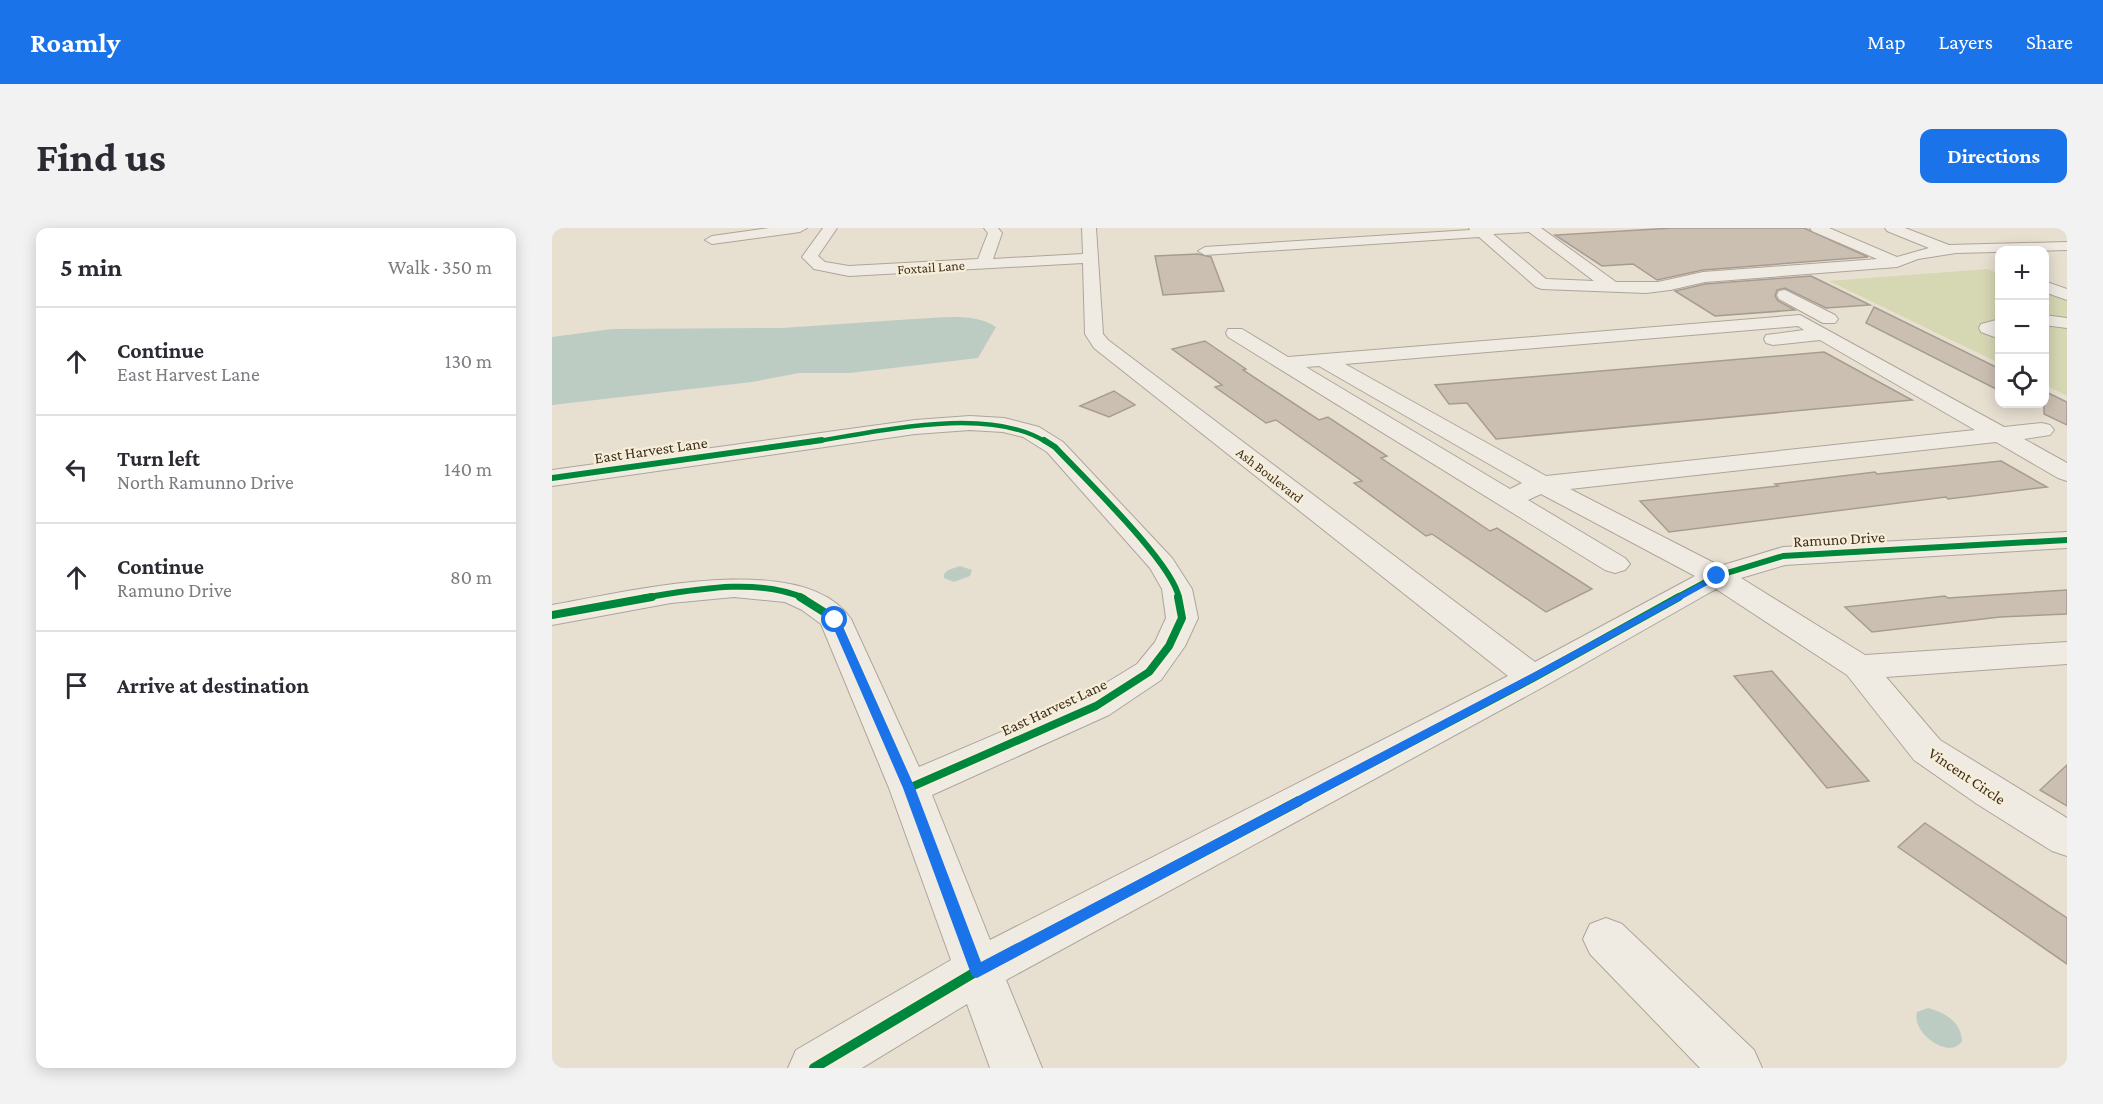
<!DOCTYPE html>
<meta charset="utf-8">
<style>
:root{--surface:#fff;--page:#f2f2f3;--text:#2b2b33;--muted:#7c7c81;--line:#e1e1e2;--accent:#1a73e8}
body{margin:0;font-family:"Crimson Pro",serif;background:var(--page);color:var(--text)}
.controls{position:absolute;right:18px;top:18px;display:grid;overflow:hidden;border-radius:12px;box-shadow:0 3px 15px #0003}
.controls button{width:54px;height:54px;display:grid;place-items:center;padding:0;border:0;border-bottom:2px solid var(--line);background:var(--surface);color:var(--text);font:30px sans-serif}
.stop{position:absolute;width:18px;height:18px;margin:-14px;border:4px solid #1a73e8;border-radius:50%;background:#fff}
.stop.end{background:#1a73e8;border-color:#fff;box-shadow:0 2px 6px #0008}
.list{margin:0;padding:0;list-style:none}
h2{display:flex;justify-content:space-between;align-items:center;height:78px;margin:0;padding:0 24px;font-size:26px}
h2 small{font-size:20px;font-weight:400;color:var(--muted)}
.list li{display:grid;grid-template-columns:39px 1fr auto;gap:18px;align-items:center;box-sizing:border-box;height:108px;padding:0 24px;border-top:2px solid var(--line)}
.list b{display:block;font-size:22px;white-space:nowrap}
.list p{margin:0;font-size:20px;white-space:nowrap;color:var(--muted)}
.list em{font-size:20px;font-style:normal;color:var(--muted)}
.icon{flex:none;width:33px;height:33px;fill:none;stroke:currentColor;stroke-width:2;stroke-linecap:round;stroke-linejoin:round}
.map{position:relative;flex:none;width:1515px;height:840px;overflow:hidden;border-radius:12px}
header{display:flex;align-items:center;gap:36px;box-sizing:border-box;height:84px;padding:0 30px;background:var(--accent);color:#fff}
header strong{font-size:28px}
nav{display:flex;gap:33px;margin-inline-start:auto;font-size:21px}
.intro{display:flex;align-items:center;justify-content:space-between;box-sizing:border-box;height:144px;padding:0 36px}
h1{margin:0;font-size:42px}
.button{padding:15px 27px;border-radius:12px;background:var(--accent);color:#fff;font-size:21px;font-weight:700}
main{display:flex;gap:36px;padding:0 36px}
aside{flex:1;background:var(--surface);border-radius:12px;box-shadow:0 3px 15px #0003}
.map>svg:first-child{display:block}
</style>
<header>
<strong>Roamly</strong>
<nav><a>Map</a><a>Layers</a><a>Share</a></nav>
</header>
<div class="intro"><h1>Find us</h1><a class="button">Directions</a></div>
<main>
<aside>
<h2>5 min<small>Walk · 350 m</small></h2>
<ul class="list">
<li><svg class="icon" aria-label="ahead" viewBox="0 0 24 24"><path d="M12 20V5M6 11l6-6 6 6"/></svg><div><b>Continue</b><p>East Harvest Lane</p></div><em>130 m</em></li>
<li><svg class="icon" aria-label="left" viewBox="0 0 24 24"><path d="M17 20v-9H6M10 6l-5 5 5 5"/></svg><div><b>Turn left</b><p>North Ramunno Drive</p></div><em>140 m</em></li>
<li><svg class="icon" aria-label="ahead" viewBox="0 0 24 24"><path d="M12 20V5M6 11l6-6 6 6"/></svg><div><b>Continue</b><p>Ramuno Drive</p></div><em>80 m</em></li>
<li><svg class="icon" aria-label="arrive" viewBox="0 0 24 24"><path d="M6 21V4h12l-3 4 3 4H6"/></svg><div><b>Arrive at destination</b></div></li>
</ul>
</aside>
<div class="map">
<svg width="1515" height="840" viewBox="0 0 1515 840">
<rect width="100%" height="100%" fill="#e7e0d1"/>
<path fill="#d6d7b3" d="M1436 41 1447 46V135L1277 53Z
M1492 64 1515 73V168L1493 157Z"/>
<path fill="#bcccc2" d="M362 91C388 90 422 84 444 99L426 130 298 145H247L200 154 0 177V109L60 101 230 100Z
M408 338 420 342 418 348 402 354 392 350V346L396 342Z
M1376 780C1393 784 1409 794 1410 813 1398 833 1359 805 1365 784Z"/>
<path fill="#cbbfb2" stroke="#a89c90" stroke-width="1.5" d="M1121 0H1252L1316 29 1151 42 1105 52 1081 36 1050 38 1003 7Z
M646 26 659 29 672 63 611 67 603 28Z
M1259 48 1318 77 1274 80 1233 60 1225 62 1223 68 1226 73 1243 82 1163 88 1123 63 1153 56Z
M1322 79 1448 141V163L1314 95Z
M653 113 694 141 691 142 767 192 776 189 835 228 829 230 938 303 945 300 1040 361 994 384 880 306 874 308 802 255 810 253 724 192 714 195 663 159 670 157 620 121Z
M1272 124 1360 172 944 211 915 175 897 176 883 157Z
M562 163 583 177 557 189 528 178Z
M1492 163 1515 174V197L1492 186Z
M1449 233 1495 259 1396 271 1394 269 1117 304 1088 273 1226 258 1223 256 1323 244 1325 246Z
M1515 362V386L1448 389 1320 404 1293 379 1393 368 1396 370Z
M1220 443 1317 553 1275 560 1182 448Z
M1515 537V578L1488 562Z
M1373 595 1515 690V736L1346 619Z"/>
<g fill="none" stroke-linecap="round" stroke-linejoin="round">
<defs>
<path id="minor" d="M217 0H255L248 4 160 16 153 12 160 8Z
M271 0H285L266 28 273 34 297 38 426 31 436 5 432 0H446L450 5 441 31 531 26 530 0H544L551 106 556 112 983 434 1143 348 989 266 976 272 1073 330 1078 336 1073 342 1063 345 1053 342 676 109 674 105 676 101H690L736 129 1248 87 1452 199 1490 195 1498 197 1502 202 1498 207 1472 211 1515 235V253L1506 250 1444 214 1018 261 1168 338 1231 319 1515 304V320L1233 337 1189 350 1313 427 1515 414V436L1334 449 1388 512 1515 590V628L1500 623 1425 576 1362 532 1295 447 1164 361 993 458 454 752 490 840H438L415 776 310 840H236L244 822 399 732 337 560 269 396 250 382 233 374 182 369 119 375 0 397V377C70 365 251 319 299 391L367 539 531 469 585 436 603 414 614 390 610 361 598 340 495 224 471 209 451 204 418 202 363 206 0 258V242L363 192 418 188 452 190 487 199 511 214 620 330 640 361 646 390 633 418 609 452 557 487 380 567 438 712 956 448 542 120 533 106 531 35 297 48 262 41 250 29ZM1246 98 1252 102 1214 107 1212 111 1214 115 1221 117 1268 112 1423 202 994 248 793 136ZM767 138 970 255 958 261 754 139Z
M917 0H989L1064 54H1106L1151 44 1325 31 1260 3 1258 0H1277L1345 29 1377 20 1335 3 1333 0H1353L1397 17 1515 14V22L1404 25 1366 31 1345 39 1153 54 1118 62 1094 65 990 61 984 59 927 9 653 27 646 23 653 19 918 2ZM977 4 1042 53 994 51 941 6Z
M1492 53 1515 61V72L1492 64Z
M1233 62 1283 87 1286 91 1283 95H1271L1227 71 1225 67 1227 63Z
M1492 87 1515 90V100L1492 97Z
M1448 91V111L1429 104 1427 100 1429 96Z
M1054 690 1070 696 1202 822 1210 840H1148L1038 726 1031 711 1038 696Z"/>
</defs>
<use href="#minor" stroke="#ada599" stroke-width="2"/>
<use href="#minor" fill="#efebe3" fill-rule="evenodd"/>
<defs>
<path id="cycleway-far3" d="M259 214C325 204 436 177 494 214"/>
<path id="cycleway-far2" d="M492 212 503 219C531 249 621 335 627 370
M0 250 270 212
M90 370C141 362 203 349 252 370
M1124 370 1165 348 1231 328 1515 312"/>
<path id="cycleway-far1" d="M248 369 283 391 357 560 544 478 597 444 617 418 630 390 626 369
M0 387 100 369
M744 575 981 450 1127 369"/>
<path id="cycleway" d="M262 840 425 743 747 573"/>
</defs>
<use href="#cycleway-far3" stroke="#f7eed8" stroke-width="7"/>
<use href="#cycleway-far2" stroke="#f7eed8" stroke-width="9"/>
<use href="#cycleway-far1" stroke="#f7eed8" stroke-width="12"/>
<use href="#cycleway" stroke="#f7eed8" stroke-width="14"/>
<use href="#cycleway-far3" stroke="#00873e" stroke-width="4.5"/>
<use href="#cycleway-far2" stroke="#00873e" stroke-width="6"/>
<use href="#cycleway-far1" stroke="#00873e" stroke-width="8"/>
<use href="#cycleway" stroke="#00873e" stroke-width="10"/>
</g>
<path fill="#1a73e8" d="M1165 346 1168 347V350L984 452 425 750 420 748 418 743 351 560 278 392 283 389 288 392 363 560 429 734 977 447Z"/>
<g text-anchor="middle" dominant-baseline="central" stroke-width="4.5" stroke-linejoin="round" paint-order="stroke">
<g font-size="14" fill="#3d2e20" stroke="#f7eed8">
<text transform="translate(379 39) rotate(-4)">Foxtail Lane</text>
<text transform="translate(718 247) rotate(38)">Ash Boulevard</text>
</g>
<g font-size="16" fill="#3d2e20" stroke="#f7eed8">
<text transform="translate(99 222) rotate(-8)">East Harvest Lane</text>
<text transform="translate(1287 311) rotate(-3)">Ramuno Drive</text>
<text transform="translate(502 479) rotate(-25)">East Harvest Lane</text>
<text transform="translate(1415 548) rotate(34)">Vincent Circle</text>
</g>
</g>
</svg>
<div class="controls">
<button>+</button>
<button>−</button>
<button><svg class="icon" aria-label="locate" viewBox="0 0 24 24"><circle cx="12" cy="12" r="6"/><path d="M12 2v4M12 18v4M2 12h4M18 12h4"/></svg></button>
</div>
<div class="stop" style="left:283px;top:392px"></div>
<div class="stop end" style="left:1165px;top:348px"></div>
</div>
</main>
